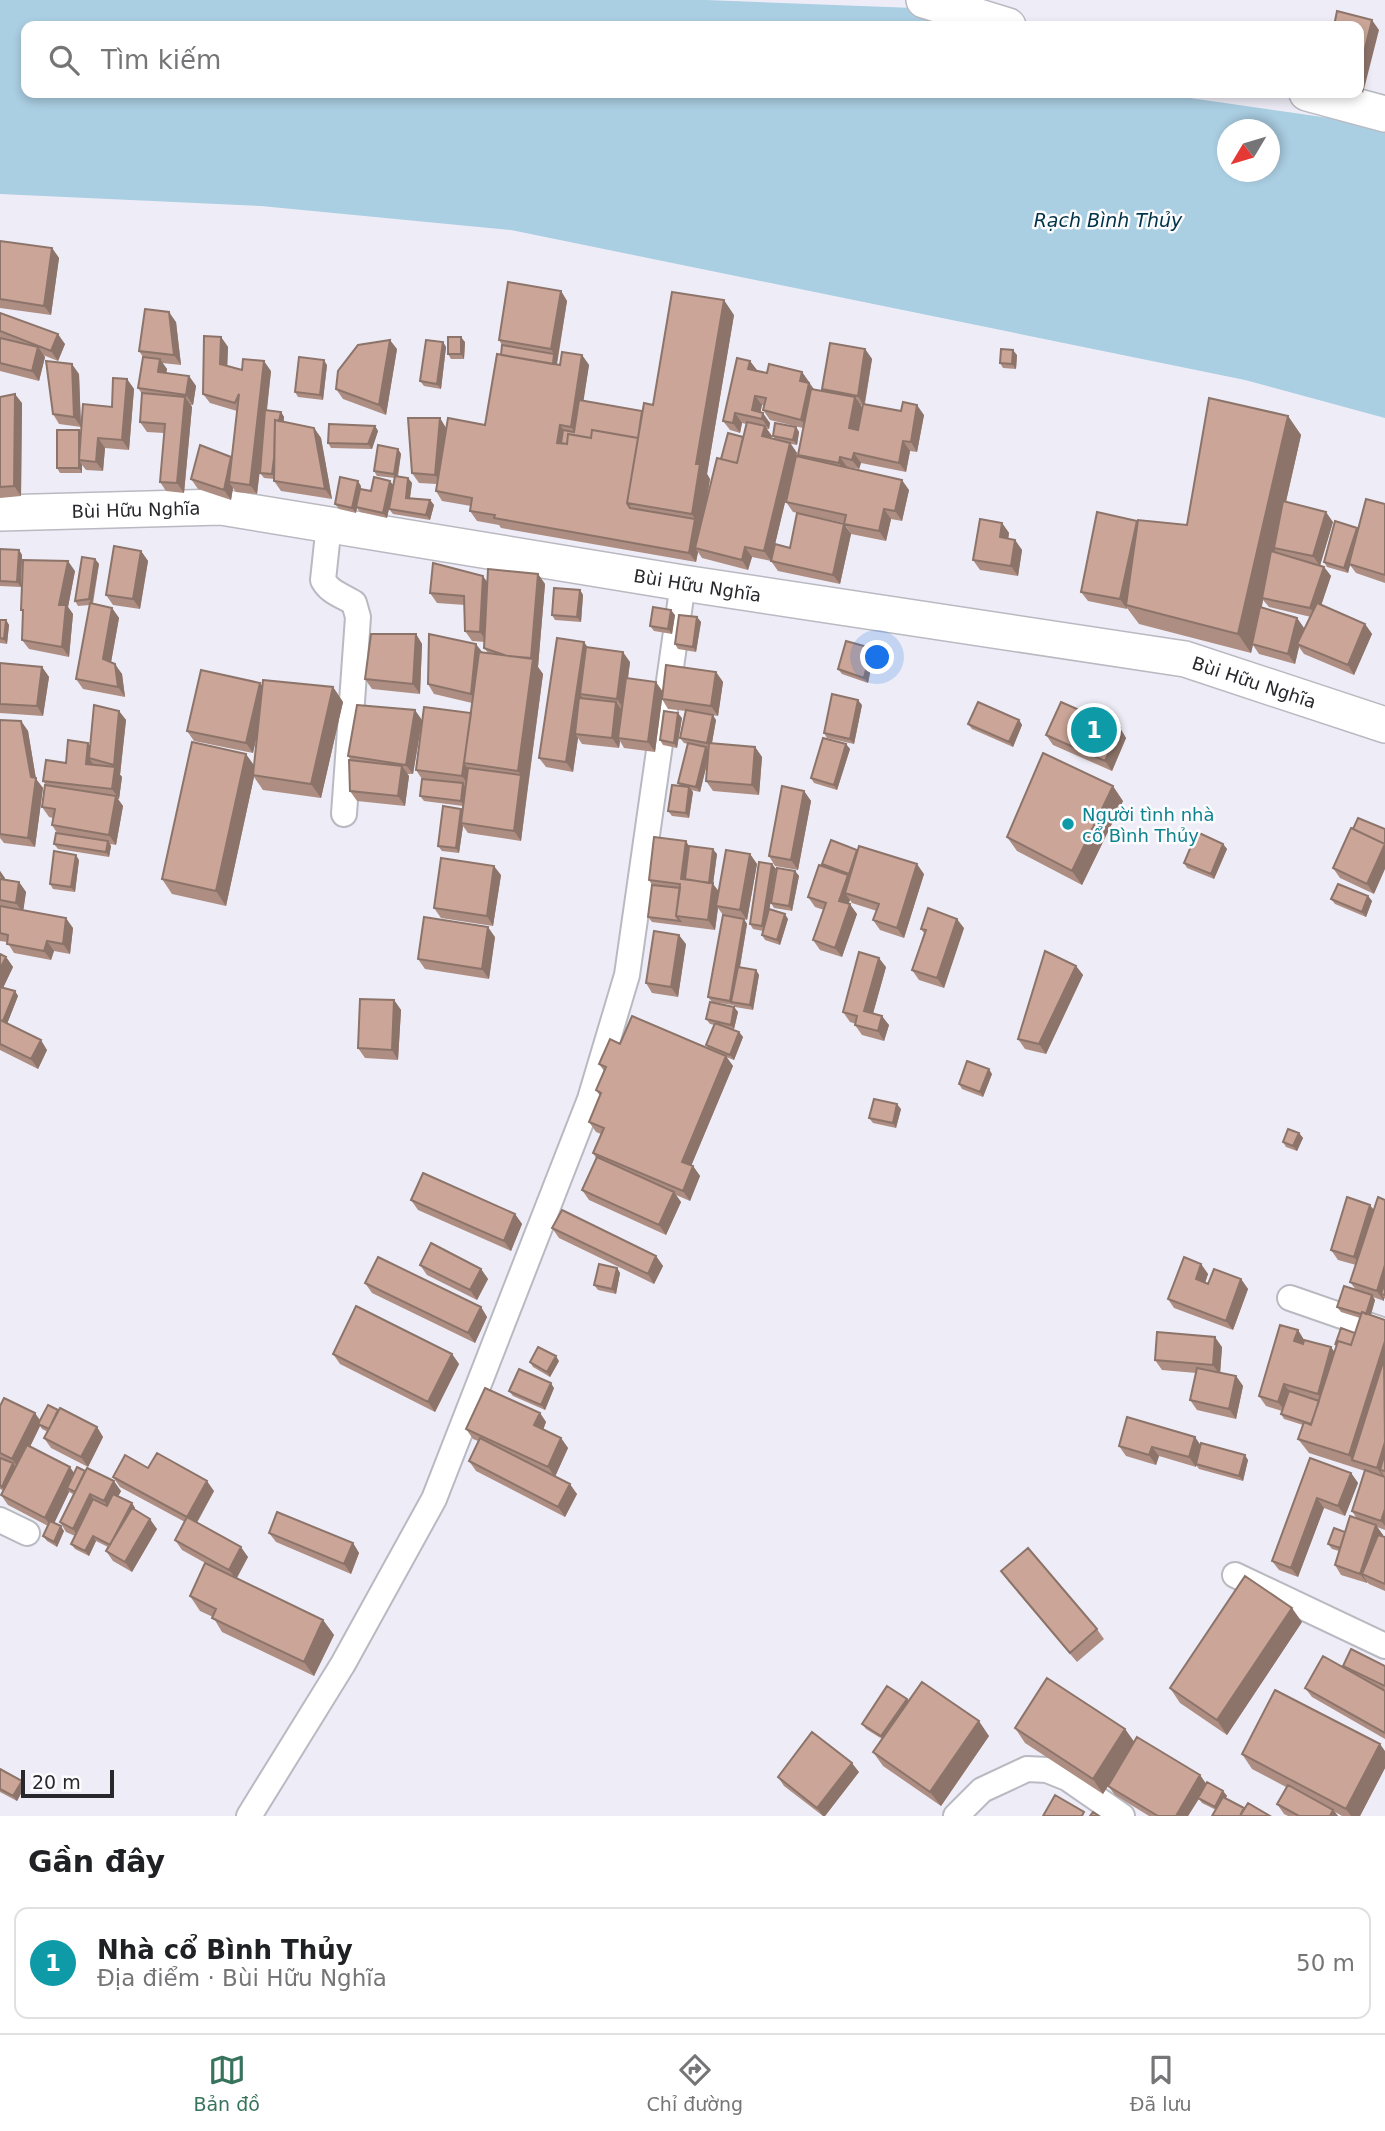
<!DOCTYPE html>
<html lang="vi">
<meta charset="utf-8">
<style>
:root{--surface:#fff;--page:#f2f2f2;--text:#202124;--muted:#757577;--line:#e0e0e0;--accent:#38735d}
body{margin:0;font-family:"DejaVu Sans",sans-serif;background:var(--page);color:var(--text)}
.compass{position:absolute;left:1217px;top:119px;width:63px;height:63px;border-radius:50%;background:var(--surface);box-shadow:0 4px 10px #0003;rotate:232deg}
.scale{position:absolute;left:21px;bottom:18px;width:93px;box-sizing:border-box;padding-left:7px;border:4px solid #28282c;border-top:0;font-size:19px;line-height:24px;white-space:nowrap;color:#28282c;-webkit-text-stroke:5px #fcfbfd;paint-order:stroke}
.you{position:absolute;left:878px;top:658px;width:24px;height:24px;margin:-18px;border:5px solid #fff;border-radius:50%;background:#1a73e8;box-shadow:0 0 0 10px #1a73e833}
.badge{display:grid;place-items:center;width:46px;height:46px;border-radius:50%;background:var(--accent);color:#fff;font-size:23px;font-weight:700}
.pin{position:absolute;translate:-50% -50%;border:4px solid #fff;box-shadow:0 2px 7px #0006}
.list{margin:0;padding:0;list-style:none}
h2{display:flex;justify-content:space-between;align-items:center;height:91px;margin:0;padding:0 28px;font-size:30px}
h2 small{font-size:23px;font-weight:400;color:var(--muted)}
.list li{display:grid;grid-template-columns:46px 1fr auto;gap:21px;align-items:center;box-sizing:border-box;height:112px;margin:0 14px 14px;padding:0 14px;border:2px solid var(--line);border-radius:14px}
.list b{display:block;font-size:26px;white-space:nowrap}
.list p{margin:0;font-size:23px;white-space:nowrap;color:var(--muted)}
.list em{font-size:23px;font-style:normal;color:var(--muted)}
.icon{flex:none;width:38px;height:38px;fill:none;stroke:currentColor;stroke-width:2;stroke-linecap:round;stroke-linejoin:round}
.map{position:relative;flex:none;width:1385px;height:1816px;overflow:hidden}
.search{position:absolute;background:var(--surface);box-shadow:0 4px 10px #0003;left:21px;right:21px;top:21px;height:77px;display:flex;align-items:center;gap:18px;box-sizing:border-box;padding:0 24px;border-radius:14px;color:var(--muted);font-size:26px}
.sheet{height:217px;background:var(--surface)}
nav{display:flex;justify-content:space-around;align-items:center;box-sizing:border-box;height:98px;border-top:2px solid var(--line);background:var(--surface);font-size:19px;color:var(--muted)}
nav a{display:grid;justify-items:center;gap:4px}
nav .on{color:var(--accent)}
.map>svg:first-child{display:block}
</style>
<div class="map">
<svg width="1385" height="1816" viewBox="0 0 1385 1816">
<rect width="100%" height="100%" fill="#eeedf7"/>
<path fill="#aacee2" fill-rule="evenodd" d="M0 0H706L914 8 960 26H26V93H1155L1385 126V418L1245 380 511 230 261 206 0 194ZM1228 130H1270V172H1228Z"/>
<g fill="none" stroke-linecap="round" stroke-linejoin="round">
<defs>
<path id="street" d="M329 524 323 580C330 593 342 595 354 603L358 617 344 814
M1290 1298 1385 1331
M0 1520 27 1533
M1235 1575 1385 1646
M249 1816 343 1664 434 1499 590 1099 627 975 683 583
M956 1816 982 1790 1027 1769 1047 1770 1067 1778 1122 1816"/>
<g id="secondary">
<path d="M924 0 1008 26"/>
<path d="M1307 93 1385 114"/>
<path id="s1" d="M0 513 221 507 683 583 1185 659 1385 725"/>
</g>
</defs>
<use href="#street" stroke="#b9b9c2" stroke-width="28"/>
<use href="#secondary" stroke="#b9b9c2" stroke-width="38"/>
<use href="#street" stroke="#fff" stroke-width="24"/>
<use href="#secondary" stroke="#fff" stroke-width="35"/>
</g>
<path fill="#ae8e83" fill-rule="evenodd" d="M0 241 52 248 59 258 51 315 0 308Z
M561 291 567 301 557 365H560L582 355 589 365 583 401 642 411 653 405 734 315 707 474 710 479 706 502 721 459 743 437 746 424 742 423 740 433 730 430 723 421 750 361 757 371 767 373 802 372 814 389 823 391 822 389 865 349 872 359 865 404 924 415 917 452 910 451 906 472 861 463 859 469 847 467 909 490 902 521 891 519 886 541 851 534 844 523 793 512 786 502 795 459 775 544 790 548 844 524 851 534 840 584 778 571 771 561 773 552 771 561 752 557 748 570 702 558 698 552 696 562 501 528 499 525 477 521 470 511 471 506 442 501 436 491 437 484 419 483 412 473 440 418 446 428 485 425 501 355 502 345 499 340ZM762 405 764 406 763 410 770 420 803 428 798 455 799 457 796 456 797 453 791 444 797 445 799 432 796 427 773 436 775 439 771 438 772 436 766 429H769L770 423 760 413ZM860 405H863L858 430 857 429 862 407Z
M0 313 65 344 58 361 43 355 45 357 39 381 0 371Z
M176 322 181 365 162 363 167 369 166 373 189 376 196 386 193 405H191L192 407 184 493 166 491 160 482 164 433 147 432 140 422 142 394 138 388 143 357 139 351Z
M221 337 228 347 227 366 242 370 271 371 267 411 281 412 284 417V422L314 428 321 438 332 499 281 491 274 481V479L264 478 260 473 262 454 257 494 236 492 233 488 231 500 198 489 191 479 231 457 232 458 237 411 210 403 203 394Z
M443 342 446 347 441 389 424 386 420 381Z
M465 342 464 359H451L448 354Z
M397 349 386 415 343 399 336 389Z
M1017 355 1016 369 1003 368 1000 363Z
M327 365 323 400 298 397 295 392Z
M79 374 81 427 59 424 53 414Z
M127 379 134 389 129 450 105 448 103 471 86 470 82 465V473H60L57 468 79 430 81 434 112 407Z
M0 397 22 403 21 496 0 498Z
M1288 416 1301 435 1286 502 1333 522 1320 565 1324 567 1331 576 1321 605 1365 624 1372 634 1354 675 1304 654 1299 647 1295 664 1259 654 1253 645 1251 653 1139 624 1127 608V609L1088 601 1081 592 1137 521 1187 525ZM1263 600 1269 607 1311 617 1303 632 1304 628 1297 618 1262 607Z
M375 426 378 431 372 449 331 448 328 443Z
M398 449 401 454 398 477 408 478 412 483 410 499 430 500 434 505 430 520 393 514 389 509 393 489 387 518 360 512 357 508 356 513 339 509 335 504 361 486V489L371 491 393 486 395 478 377 476 374 471Z
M1385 504V583L1356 573 1350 565 1348 573 1327 567 1324 562 1357 528 1358 530Z
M1002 523 1009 533 1008 539 1015 540 1022 550 1018 576 980 570 973 560Z
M0 549 19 550 22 555 21 587 0 586Z
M141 551 148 561 140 609 113 605 106 595Z
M95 559 99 564 93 604 112 608 119 618 111 662 122 674 125 697 83 689 76 679 90 605 78 606 75 601Z
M75 571 68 607 73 614 69 657 29 649 22 640 23 613 21 610Z
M538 574 545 584 538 667 543 674 521 841 468 833 463 826 459 853 442 851 438 846 461 809 462 811 463 806 424 801 420 796 422 779 416 770 422 722 413 774H407L409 776 405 806 357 801 350 791 351 761 348 756 422 720 471 713 472 703 434 694 428 684 482 653 489 654 484 648 485 642 472 641 465 631V605L437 603 430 593 487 582Z
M580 590 583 595 581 622 555 620 552 615Z
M675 615 672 634 654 631 650 626Z
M697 617 701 622 696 652 678 649 675 644Z
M0 620H6L9 625 7 644 0 643Z
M416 634 422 644 420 694 372 689 365 679Z
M584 642 587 647 630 662 628 678 663 692 716 672 723 682 718 716 706 714 716 720 712 743 755 747 762 757 759 795 713 791 706 781 707 763 700 792 691 790 693 792 689 818 672 816 668 811 680 786 678 783 688 744 684 743 680 738 686 711 668 709 662 699 655 752 624 748 620 741 619 748 582 744 578 738 573 772 546 767 539 758Z
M874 653 868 683 842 674 838 669Z
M0 663 42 667 49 677 43 716 0 713Z
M260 683 262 686 333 687 343 702 321 798 263 790 254 777 226 906 172 894 162 879 254 764 256 738 253 753 194 741 187 731Z
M862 705 854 744 827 738 824 733Z
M119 711 126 720 120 775 122 777 119 799H117L123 806 116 845 110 844 111 846 109 857 58 849 54 844 57 833 52 825 53 818 49 817 42 807 46 785 43 781 66 763 90 747Z
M682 718 677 748 663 745 660 740Z
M0 720 21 721 28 731 36 779 43 788 35 847 4 843 0 838Z
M1019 720 1022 725 1013 747 972 729 968 724Z
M1120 728 1126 738 1112 771 1053 745 1046 735Z
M846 744 850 749 837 790 814 783 811 778Z
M804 791 811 801 798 870 775 866 769 856Z
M1123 801 1082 885 1017 851 1007 837Z
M1353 829 1374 894 1340 878 1333 868Z
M1223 844 1227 849 1214 879 1187 868 1184 863Z
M689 846 717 854 713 884 719 892 750 854 757 864 747 920 744 919 747 924 740 967 756 970 759 975 753 1010 735 1007 733 1005 712 1002 708 997 723 915 718 908 715 930 652 922 648 917 652 885 649 880Z
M79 860 75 892 53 889 50 884Z
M772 864 776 869 769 909 788 919 780 945 765 940 762 935 763 931 753 929 750 924Z
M822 864 924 874 904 938 880 930 873 920 877 911 852 903 850 900 848 904 857 914 842 957 820 950 813 940 824 910 815 907 808 897 825 867Z
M0 871 5 879 19 882 26 892 23 910 73 928 70 954 54 951 51 960 14 953 7 942 0 941Z
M795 871 799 876 792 911 774 908 771 903Z
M501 875 493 926 441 918 434 908Z
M1368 896 1372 901 1366 917 1335 904 1331 899Z
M964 928 944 988 919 980 912 970 924 933 921 929Z
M495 937 489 979 425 969 418 959Z
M686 944 678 997 652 993 646 983Z
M0 954 6 957 13 967 3 988 15 991 18 996 7 1024 47 1050 38 1069 0 1050Z
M1076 966 1083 975 1046 1054 1025 1049 1018 1039Z
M886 967 873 1013 889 1025 884 1041 862 1035 855 1025 856 1024 850 1022 843 1012Z
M394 1000 401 1010 398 1060 365 1058 358 1048Z
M734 1007 738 1012 734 1029H731L739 1032 743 1037 734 1060 726 1057 733 1066 691 1166H693L700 1176 690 1201 676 1195 681 1202 666 1235 589 1200 582 1190 596 1158 593 1153 601 1134 596 1132 589 1122 600 1096 596 1090 604 1071 599 1064 620 1044 709 1049 706 1045 715 1025 710 1024 706 1019Z
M992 1074 983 1097 962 1089 959 1084Z
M901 1109 896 1128 873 1123 869 1118Z
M1299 1133 1303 1138 1297 1151 1286 1147 1283 1142Z
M411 1200 515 1214 522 1224 511 1251 418 1210Z
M1385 1200V1299L1384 1298V1301L1373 1297 1375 1300 1371 1315 1385 1320V1530L1377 1527 1383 1535 1382 1536 1385 1537V1591L1369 1584 1367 1582V1583L1341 1575 1335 1565 1339 1551 1332 1549 1328 1544 1345 1532 1357 1519 1352 1511 1365 1471 1309 1453 1298 1439 1303 1425 1284 1419 1281 1414 1282 1411 1266 1406 1259 1396 1298 1330 1304 1340 1331 1347 1334 1352 1355 1333 1360 1318 1341 1312 1337 1307 1356 1290 1350 1282 1356 1265 1338 1260 1331 1250Z
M552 1228 656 1256 663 1266 654 1284 559 1238Z
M1201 1264 1208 1274 1205 1283 1208 1284 1241 1279 1248 1289 1233 1330 1174 1308 1168 1299Z
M420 1265 481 1269 488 1279 477 1300 427 1275Z
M617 1268 620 1273 616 1294 598 1290 594 1285Z
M365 1283 481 1307 487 1317 475 1343 372 1293Z
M1222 1347 1220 1373 1236 1376 1243 1386 1236 1419 1197 1410 1190 1400 1196 1373 1162 1370 1155 1360Z
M333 1354H452L459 1364 435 1412 340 1364Z
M559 1361 550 1377 533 1367 530 1362Z
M554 1388 545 1410 513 1396 509 1391Z
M0 1406 40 1420 58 1410 97 1427 103 1437 88 1467 51 1448 44 1438 48 1432 42 1429 40 1426 30 1447 74 1473 121 1491 118 1496 132 1503 135 1508 134 1509 157 1529 132 1572 113 1561 106 1551 108 1547 96 1541 89 1556 75 1549 71 1544 75 1536 66 1532 60 1522 73 1494 69 1492 54 1523 64 1531 57 1547 47 1541 43 1536 48 1526 8 1505 1 1495 4 1491 0 1489Z
M540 1413 546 1422 543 1430 561 1438 568 1448 555 1476 577 1494 565 1517 476 1471 469 1461 478 1441 473 1439 466 1429Z
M1201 1445 1248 1460 1243 1481 1199 1469 1196 1465V1467L1159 1456 1156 1465 1126 1456 1119 1446Z
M1310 1458 1351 1473 1358 1483 1345 1516 1324 1508 1298 1577 1279 1570 1272 1561Z
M148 1468 214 1491 197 1523 248 1557 237 1578 323 1620 334 1635 314 1676 222 1632 213 1617 200 1611 190 1596 207 1564 182 1550 175 1540 185 1522 120 1487 113 1477Z
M269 1533 353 1543 359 1553 351 1574 276 1542Z
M1001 1571 1097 1629 1104 1639 1077 1662 1008 1581Z
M1302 1622 1227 1735 1180 1703 1170 1688Z
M1343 1666H1385V1739L1312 1697 1305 1688 1345 1669Z
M907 1699 908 1701 989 1736 941 1806 883 1766 873 1752 882 1739 866 1729 862 1724Z
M1015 1728 1125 1729 1134 1742 1200 1775 1206 1784 1223 1791 1227 1796 1225 1798 1244 1808 1270 1816 1216 1810 1202 1803 1199 1799 1188 1816H1149L1115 1795 1108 1786 1103 1794 1025 1743Z
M1385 1751V1768L1360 1816H1342L1335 1812 1338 1816H1288L1284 1814 1277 1804 1286 1787 1252 1769 1242 1754Z
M0 1769 25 1786 17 1801 0 1792Z
M859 1772 825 1816H823L784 1786 778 1777Z"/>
<path fill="#8d746a" d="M1372 20 1379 30 1363 93 1359 87V73Z
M52 248 59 258 51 315 44 306Z
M561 291 567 301 555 374 552 369 554 354 551 349Z
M724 300 734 315 707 474 710 479 702 529 695 548 698 552 696 562 689 553 695 519 692 514 696 464Z
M169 312 176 322 181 365 174 355Z
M58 334 65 344 58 361 51 351Z
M221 337 228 347 227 374 220 364Z
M461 337 465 342 464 359 461 354Z
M390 340 397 349 386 415 379 405Z
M443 342 446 347 441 389 437 384Z
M38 347 45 357 39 381 32 371Z
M865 349 872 359 864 406 858 396Z
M1013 350 1017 355 1016 369 1012 364Z
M582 355 589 365 578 437 571 427Z
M160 359 167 369 165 382 158 372Z
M324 360 327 365 323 400 320 395Z
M264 361 271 371 257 494 250 485Z
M750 361 757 370 755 379 748 369Z
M72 364 79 374 81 427 74 417Z
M802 372 809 382 807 391 800 381Z
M189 376 196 386 193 405 186 395Z
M127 379 134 389 129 450 122 440Z
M809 383 816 393 808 429 801 420Z
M15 394 22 403 21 496 14 486Z
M755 396 762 405 759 419 752 410Z
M185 397 192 407 184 493 177 483Z
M855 397 862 407 856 438 849 428Z
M917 405 924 415 917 452 911 442Z
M281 412 284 417 276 479 272 474Z
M735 413 742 423 740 433 733 423Z
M763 413 770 423 769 429 762 419Z
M1288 416 1301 435 1264 598H1262L1263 600 1251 653 1238 634Z
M440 418 446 428 442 484 435 475Z
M560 425 567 435 565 448 557 443Z
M375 426 378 431 372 449 368 444Z
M765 426 772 436 769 446 762 436Z
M796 427 799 432 797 445 793 440Z
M314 428 321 438 332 499 325 489Z
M79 430 82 435 79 460 82 465V473L79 468Z
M98 438 105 448 103 471 96 462Z
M903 441 910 451 906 472 899 463Z
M790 443 797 453 771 561 764 551Z
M398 449 401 454 397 479 394 474Z
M854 453 861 463 859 469 852 460Z
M231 457 238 467 229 482 233 488 231 500 224 490Z
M840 457 847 467 846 473 839 463Z
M408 478 412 483 409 503 406 498Z
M902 480 909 490 902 521 895 511Z
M358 481 361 486 356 513 352 508Z
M390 481 394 486 387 518 383 513Z
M430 500 434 505 430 520 426 515Z
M884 509 891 519 886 541 879 531Z
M1326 512 1333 522 1320 566 1313 556Z
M1137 521 1126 605 1127 609 1120 599Z
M1002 523 1009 533 1007 547 1000 537Z
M844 524 851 534 840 584 833 575Z
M1357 528 1360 533 1349 564 1350 565 1348 573 1344 568Z
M1015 540 1022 550 1018 576 1011 566Z
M745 547 752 557 748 570 742 560Z
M19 550 22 555 21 587 17 582Z
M141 551 148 561 140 609 133 599Z
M95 559 99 564 92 604 89 599Z
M68 561 75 571 68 607 73 614 69 657 62 647 59 605Z
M1324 567 1331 576 1317 618 1310 608Z
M538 574 545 584 538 667 543 674 528 785 518 771 532 660 531 658Z
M483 576 490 586 487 642 480 632Z
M580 590 583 595 581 622 577 617Z
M112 608 119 618 110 668 103 659Z
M671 610 675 615 672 634 668 629Z
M697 617 701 622 696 652 693 647Z
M1297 618 1304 628 1299 645 1297 644 1299 647 1295 664 1288 654Z
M6 620 9 625 7 644 4 639Z
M1365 624 1372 634 1354 675 1348 665Z
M416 634 422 644 420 694 413 684Z
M584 642 591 652 580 694 584 700 575 734 578 738 573 772 566 762Z
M476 644 483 653 478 704 471 694Z
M871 648 874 653 868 683 864 678Z
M623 652 630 662 624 709 617 699Z
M115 664 122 674 125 697 118 687Z
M42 667 49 677 43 716 37 706Z
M716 672 723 682 718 716 711 706Z
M656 682 663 692 655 752 648 742Z
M260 683 267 692 253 753 246 743Z
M333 687 343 702 321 798 311 784Z
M858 700 862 705 854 744 850 739Z
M616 702 623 712 618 738 620 741 619 748 612 738Z
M415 710 422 720 413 774 406 765Z
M119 711 126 720 120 775 114 765Z
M678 713 682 718 677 748 674 743Z
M713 715 716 720 711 748 707 743Z
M1019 720 1022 725 1013 747 1009 742Z
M21 721 28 731 36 779 43 788 35 847 28 838 31 777Z
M1120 728 1126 738 1112 771 1105 761Z
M88 743 95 753 89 758 93 764H86Z
M846 744 850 749 837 790 834 785Z
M706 747 710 752 700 792 696 787Z
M755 747 762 757 759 795 752 785Z
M246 754 256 768 253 775 254 777 226 906 216 891Z
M464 763 471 773 469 786 462 776Z
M402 766 409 776 405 806 398 796Z
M115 767 122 777 119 799 112 789Z
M521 775 528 785 521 841 514 831Z
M463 783 466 788 464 806 461 801Z
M1113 786 1123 801 1082 885 1072 871Z
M689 787 693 792 689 818 686 813Z
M804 791 811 801 798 870 791 860Z
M116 796 123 806 116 845 109 835Z
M461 809 464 814 461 823 463 826 459 853 456 848Z
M108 841 111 846 109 857 106 852Z
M686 841 692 851 688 884 681 879Z
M1223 844 1227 849 1214 879 1211 874Z
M1385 844V869L1374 894 1367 884Z
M713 849 717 854 713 884 720 893 716 906 718 908 715 930 708 920 709 887Z
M750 854 757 864 747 920 740 910Z
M76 855 79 860 75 892 71 887Z
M772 864 776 869 766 931 762 926Z
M917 864 924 874 904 938 897 928Z
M494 866 501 875 493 926 487 916Z
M0 871 5 878 4 882 0 876Z
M795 871 799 876 792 911 789 906Z
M848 875 855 885 845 893 850 900 846 910 839 901Z
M19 882 26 892 23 913 16 903Z
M1368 896 1372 901 1366 917 1362 912Z
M850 904 857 914 842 957 835 948Z
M785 914 788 919 780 945 777 940Z
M66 918 73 928 70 954 63 944Z
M744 919 747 924 734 1002H731L733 1006 730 1001Z
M957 919 964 928 944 988 937 978Z
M488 927 495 937 489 979 482 969Z
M679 935 686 944 678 997 671 987Z
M47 941 54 951 51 960 44 951Z
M6 957 13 967 2 990 0 987V969Z
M879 958 886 967 871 1021 864 1011Z
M1076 966 1083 975 1046 1054 1039 1044Z
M756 970 759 975 753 1010 750 1005Z
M15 991 18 996 5 1029 2 1024Z
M394 1000 401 1010 398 1060 392 1050Z
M734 1007 738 1012 734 1029 731 1025Z
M882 1016 889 1025 884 1041 878 1031Z
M739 1032 743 1037 734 1060 730 1055Z
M41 1040 47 1050 38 1069 31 1059Z
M726 1056 733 1066 689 1171 682 1162Z
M989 1069 992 1074 983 1097 980 1092Z
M897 1104 901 1109 896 1128 893 1123Z
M1299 1133 1303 1138 1297 1151 1293 1146Z
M693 1166 700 1176 690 1201 683 1191Z
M674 1192 681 1202 666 1235 659 1225Z
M1370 1205 1377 1214 1361 1267 1354 1257Z
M515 1214 522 1224 511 1251 504 1241Z
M656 1256 663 1266 654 1284 648 1274Z
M1201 1264 1208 1274 1203 1289 1196 1279Z
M1385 1265V1295L1381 1294 1384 1298V1301L1377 1291Z
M617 1268 620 1273 616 1294 612 1289Z
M481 1269 488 1279 477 1300 470 1290Z
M1241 1279 1248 1289 1233 1330 1226 1321Z
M1372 1295 1375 1300 1369 1321 1366 1316Z
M481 1307 487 1317 475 1343 468 1333Z
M1298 1330 1304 1340 1301 1351 1294 1341Z
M1215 1337 1222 1347 1220 1375 1213 1365Z
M1385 1341V1388L1352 1460 1359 1470 1349 1455Z
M1331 1347 1338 1357 1325 1404 1318 1394Z
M452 1354 459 1364 435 1412 428 1402Z
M556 1356 559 1361 550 1377 547 1372Z
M1236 1376 1243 1386 1236 1419 1229 1409Z
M551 1383 554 1388 545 1410 541 1405Z
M1284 1384 1291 1393 1285 1411 1278 1402Z
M35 1413 42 1423 38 1424 40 1426 19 1469 12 1459Z
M540 1413 546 1422 541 1435 534 1425Z
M97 1427 103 1437 88 1467 81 1457Z
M1195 1437 1202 1447 1196 1467 1189 1457Z
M561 1438 568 1448 555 1477 548 1467Z
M1385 1442V1471L1380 1470 1384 1476V1478L1377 1468Z
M1152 1447 1159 1456 1156 1465 1149 1455Z
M1245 1455 1248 1460 1243 1481 1239 1476Z
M13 1463 16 1468 6 1492 2 1487Z
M70 1467 77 1477 67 1488 69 1492 52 1528 45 1518Z
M1351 1473 1358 1483 1345 1516 1338 1506Z
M114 1481 121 1491 111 1511 104 1501Z
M207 1481 214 1491 194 1527 187 1517Z
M570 1484 577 1494 565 1517 558 1507Z
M90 1494 97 1504 80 1539 73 1529Z
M1317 1498 1324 1508 1298 1577 1291 1568Z
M132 1503 135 1508 114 1550 110 1545Z
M1385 1509V1526L1381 1521Z
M150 1519 157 1529 132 1572 125 1562Z
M1376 1525 1383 1535 1369 1577 1362 1574 1367 1582V1583L1360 1574Z
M61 1526 64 1531 57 1547 54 1542Z
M93 1536 96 1541 89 1556 85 1551Z
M353 1543 359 1553 351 1574 344 1564Z
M241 1547 248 1557 236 1579 229 1570Z
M1292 1608 1302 1622 1227 1735 1217 1720Z
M323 1620 334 1635 314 1676 304 1662Z
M907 1699 910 1704 885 1741 881 1736Z
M979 1721 989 1736 941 1806 930 1792Z
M1125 1729 1135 1743 1103 1794 1093 1779Z
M1380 1744 1385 1751V1768L1360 1816H1351L1346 1809Z
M852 1763 859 1772 825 1816H823L817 1808Z
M1200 1775 1207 1785 1188 1816H1176Z
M22 1781 25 1786 17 1801 13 1796Z
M1223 1791 1227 1796 1218 1812 1215 1807Z
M1333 1810 1338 1816H1330Z"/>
<path fill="#caa598" stroke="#8d746a" stroke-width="2" d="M1337 11 1372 20 1359 73V26H1334Z
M0 241 52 248 44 306 0 299Z
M508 282 561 291 551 349 499 340Z
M672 292 724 300 696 464H700L692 514 627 503 644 403 653 405Z
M145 309 169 312 174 355 139 351Z
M0 313 58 334 51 351 0 331Z
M204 336 221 337 220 364 242 370 243 359 264 361 250 485 229 482 239 394 235 403 203 394Z
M448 337H461V354H448Z
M0 338 38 347 32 371 0 363Z
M390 340 379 405 336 389 338 371 358 345Z
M426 340 443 342 437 384 420 381Z
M830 343 865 349 858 396 822 389Z
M502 345 554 354 553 364 501 355Z
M1001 349 1013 350 1012 364 1000 363Z
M562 352 582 355 571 427 560 425 557 443 567 444 568 434 591 438 592 430 638 438 627 503 630 508 695 519 689 553 494 518 495 515 470 511 472 498 436 491 448 418 485 425 497 354 560 365Z
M143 357 160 359 158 372 189 376 186 395 138 388Z
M299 357 324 360 320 395 295 392Z
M737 358 750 361 748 369 767 373 769 364 802 372 800 381 809 383 801 420 763 410 766 398 755 396 752 410 763 413 762 419 735 413 733 423 723 421Z
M46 361 72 364 74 417 53 414Z
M113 378 127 379 122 440 98 438 96 462 79 460 83 404 112 407Z
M811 389 855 397 849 428 858 430 863 404 901 411 903 402 917 405 911 442 903 441 899 463 854 453 852 460 840 457 839 463 798 455Z
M142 393 185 397 177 483 160 482 165 424 140 422Z
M15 394 14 486 0 487V397Z
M1209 398 1288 416 1238 634 1126 605 1138 520 1187 525Z
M579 400 642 411 638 438 592 430 591 438 568 434 567 444 561 443 563 430 574 432Z
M265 410 281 412 279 421 275 420 274 458 272 474 260 473Z
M408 418H440L435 475 412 473Z
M275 420 314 428 325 489 274 481Z
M747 422 765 426 762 436 790 443 764 551 745 547 742 560 695 548 717 458 737 463Z
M775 423 796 427 793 440 773 436Z
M329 424 375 426 368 444 328 443Z
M57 430H79V468H57Z
M728 433 743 437 737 463 721 459Z
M200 445 231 457 224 490 191 479Z
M378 445 398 449 394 474 374 471Z
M796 456 902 480 895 511 884 509 879 531 844 524 846 515 786 502Z
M395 476 408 478 406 498 430 500 426 515 389 509Z
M340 477 358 481 352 508 335 504Z
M374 477 390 481 383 513 356 507 360 489 371 491Z
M1366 499 1385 504V575L1349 564Z
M1283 501 1326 512 1313 556 1274 548Z
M1097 512 1137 521 1120 599 1081 592Z
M797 513 844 524 833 575 771 561 775 544 790 548Z
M980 519 1002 523 1000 537 1015 540 1011 566 973 560Z
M1335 521 1357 528 1344 568 1324 562Z
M114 546 141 551 133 599 106 595Z
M0 549 19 550 17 582 0 581Z
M1271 551 1324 567 1310 608 1262 598Z
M82 557 95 559 89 599 75 601Z
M23 560 68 561 59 605H66L62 647 22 640 23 610H21Z
M433 563 483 576 480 632 465 631 464 596 430 593Z
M488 569 538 574 531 658 507 656 484 648Z
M554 588 580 590 577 617 552 615Z
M90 603 112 608 103 659 115 664 118 687 76 679Z
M1317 603 1365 624 1348 665 1297 644Z
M653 607 671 610 668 629 650 626Z
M1260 607 1297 618 1288 654 1252 644Z
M679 615 697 617 693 647 675 644Z
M0 620H6L4 639 0 638Z
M371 634H416L413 684 365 679Z
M429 634 476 644 471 694 428 684Z
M557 638 584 642 566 762 539 758Z
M846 641 871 648 864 678 838 669Z
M586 647 623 652 617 699 580 694Z
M479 652 533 659 518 771 464 763Z
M0 663 42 667 37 706 0 704Z
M666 665 716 672 711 706 662 699Z
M201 670 260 683 246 743 187 731Z
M626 678 656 682 648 742 618 738Z
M263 680 333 687 311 784 253 775Z
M832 694 858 700 850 739 824 733Z
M579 698 616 702 612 738 575 734Z
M978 702 1019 720 1009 742 968 724Z
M1061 702 1120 728 1105 761 1046 735Z
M94 705 119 711 114 765 89 758Z
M357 705 415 710 406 765 348 756Z
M424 707 471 713 462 776 416 770Z
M686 710 713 715 707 743 680 738Z
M664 711 678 713 674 743 660 740Z
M0 720 21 721 31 777 36 778 28 838 0 834Z
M823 738 846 744 834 785 811 778Z
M68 740 88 743 86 764 115 767 112 789 43 781 46 760 66 763Z
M192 742 246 754 216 891 162 879Z
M688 743 706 747 696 787 678 783Z
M709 743 755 747 752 785 706 781Z
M1043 753 1113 786 1072 871 1007 837Z
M349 760 402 766 398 796 350 791Z
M468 768 521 775 514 831 461 823Z
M422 779 463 783 461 801 420 796Z
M45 785 116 796 109 835 52 825 55 809 42 807Z
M672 785 689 787 686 813 668 811Z
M782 786 804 791 791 860 769 856Z
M443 806 461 809 456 848 438 846Z
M1358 818 1385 829V844L1353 829Z
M1351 828 1385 844 1367 884 1333 868Z
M1197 832 1223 844 1211 874 1184 863Z
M56 833 108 841 106 852 54 844Z
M654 837 686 841 681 879 713 883 708 920 676 916 680 884 649 880Z
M831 840 857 850 849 874 822 864Z
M689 846 713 849 709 883 685 879Z
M859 846 917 864 897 928 873 920 879 904 845 893Z
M726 850 750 854 740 910 716 906Z
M54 851 76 855 71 887 50 884Z
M441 858 494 866 487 916 434 908Z
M759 862 772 864 762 926 750 924Z
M819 865 848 875 839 901 850 904 835 948 813 940 826 903 808 897Z
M777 868 795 871 789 906 771 903Z
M0 879 19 882 16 903 0 900Z
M1338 884 1368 896 1362 912 1331 899Z
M652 885 680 888 676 916 680 921 648 917Z
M0 906 66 918 63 944 47 941 44 951 7 944 8 935 0 933Z
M928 908 957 919 937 978 912 970 926 930 921 929Z
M769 909 785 914 777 940 762 935Z
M723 915 744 919 730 1001 708 997Z
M424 917 488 927 482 969 418 959Z
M654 931 679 935 671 987 646 983Z
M1045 951 1076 966 1039 1044 1018 1039Z
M859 952 879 958 864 1011 882 1016 878 1031 855 1025 857 1016 843 1012Z
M0 954 6 957 0 969Z
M738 967 756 970 750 1005 731 1002Z
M0 987 15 991 3 1021 0 1020Z
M360 999 394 1000 392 1050 358 1048Z
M710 1002 734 1007 731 1025 706 1019Z
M632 1016 726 1056 682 1162 693 1166 683 1191 593 1153 604 1128 589 1122 601 1093 596 1090 606 1067 599 1064 610 1039 620 1044Z
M0 1020 41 1040 31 1059 0 1044Z
M715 1023 739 1032 730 1055 706 1045Z
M967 1061 989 1069 980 1092 959 1084Z
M874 1099 897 1104 893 1123 869 1118Z
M1288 1129 1299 1133 1293 1146 1283 1142Z
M597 1157 674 1192 659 1225 582 1190Z
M423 1173 515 1214 504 1241 411 1200Z
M1347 1197 1370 1205 1354 1257 1331 1250Z
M1378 1197 1385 1200V1265L1377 1291 1350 1282Z
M562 1210 656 1256 648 1274 552 1228Z
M431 1243 481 1269 470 1290 420 1265Z
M378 1257 481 1307 468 1333 365 1283Z
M1184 1257 1201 1264 1196 1279 1208 1284 1214 1269 1241 1279 1226 1321 1168 1299Z
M599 1264 617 1268 612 1289 594 1285Z
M1385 1282V1295L1381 1294Z
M1344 1286 1372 1295 1366 1314 1362 1312 1361 1314 1337 1307Z
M356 1306 452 1354 428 1402 333 1354Z
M1362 1312 1385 1320V1341L1349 1455 1298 1439 1304 1422 1311 1425 1338 1341 1351 1345Z
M1280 1325 1298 1330 1294 1341 1303 1344 1304 1340 1331 1347 1318 1394 1284 1384 1278 1402 1259 1396Z
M1341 1328 1355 1333 1351 1345 1338 1341 1335 1345Z
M1157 1332 1215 1337 1213 1365 1155 1360Z
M538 1347 556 1356 547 1372 530 1362Z
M1384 1359 1385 1442 1377 1468 1352 1460Z
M1197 1368 1236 1376 1229 1409 1190 1400Z
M519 1369 551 1383 541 1405 509 1391Z
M485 1388 540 1413 534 1425 561 1438 548 1467 466 1429Z
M1289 1391 1319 1401 1311 1424 1281 1414Z
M4 1398 35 1413 12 1459 0 1453V1406Z
M48 1405 58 1410 49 1429 38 1424Z
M60 1408 97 1427 81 1457 44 1438Z
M1127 1417 1195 1437 1189 1457 1152 1447 1149 1455 1119 1446Z
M480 1438 570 1484 558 1507 469 1461Z
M1201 1443 1245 1455 1239 1476 1196 1464Z
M27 1445 70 1467 45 1518 1 1495Z
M157 1453 207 1481 187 1517 241 1547 229 1570 175 1540 187 1517 113 1477 125 1455 148 1468Z
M1385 1453V1471L1380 1470Z
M0 1458 13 1463 2 1487 0 1486Z
M1310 1458 1351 1473 1338 1506 1317 1498 1291 1568 1272 1561Z
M77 1467 85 1471 75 1492 67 1488Z
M87 1468 114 1481 104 1501 90 1494 73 1529 60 1522Z
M1365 1470 1385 1477V1509L1381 1521 1352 1511Z
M113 1494 132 1503 110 1545 93 1536 85 1551 71 1544 93 1499 107 1506Z
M132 1508 150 1519 125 1562 106 1551Z
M277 1512 353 1543 344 1564 269 1533Z
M1350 1516 1376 1525 1360 1574 1335 1565Z
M50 1521 61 1526 54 1542 43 1536Z
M1334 1528 1345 1532 1340 1548 1328 1544Z
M1378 1535 1385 1537V1584L1362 1574Z
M1028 1548 1097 1629 1070 1653 1001 1571Z
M205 1563 323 1620 304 1662 212 1618 216 1609 190 1596Z
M1245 1576 1292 1608 1217 1720 1170 1688Z
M1351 1649 1385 1666V1686L1343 1666Z
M1323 1656 1385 1691V1733L1305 1688Z
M1047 1678 1125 1729 1093 1779 1015 1728Z
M922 1682 979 1721 930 1792 873 1752Z
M887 1686 907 1699 881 1736 862 1724Z
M1275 1690 1380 1744 1346 1809 1242 1754Z
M812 1732 852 1763 817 1808 778 1777Z
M1137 1737 1200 1775 1176 1816H1158L1108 1786Z
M0 1769 22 1781 13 1796 0 1789Z
M1207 1782 1223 1791 1215 1807 1198 1798Z
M1288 1785 1333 1810 1330 1816H1299L1277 1804Z
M1055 1795 1084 1812 1082 1816H1043Z
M1223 1797 1244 1808 1240 1816H1212Z
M1248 1803 1270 1816H1240Z
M1093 1812 1099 1816H1090Z"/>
<circle fill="#0f9aa8" stroke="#fcfbfd" stroke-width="2.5" cx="1068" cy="824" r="7"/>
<g text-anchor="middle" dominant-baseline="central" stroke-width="5" stroke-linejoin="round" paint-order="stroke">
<g font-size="18" fill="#28282c" stroke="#fcfbfd">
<text stroke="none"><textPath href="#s1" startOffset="136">Bùi Hữu Nghĩa</textPath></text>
<text stroke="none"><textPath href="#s1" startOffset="704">Bùi Hữu Nghĩa</textPath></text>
<text stroke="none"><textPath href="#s1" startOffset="1270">Bùi Hữu Nghĩa</textPath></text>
</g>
<g font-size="18" fill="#0d838f" stroke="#fcfbfd" text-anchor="start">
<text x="1082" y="814">Người tình nhà<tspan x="1082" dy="21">cổ Bình Thủy</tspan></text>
</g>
<g font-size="19" font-style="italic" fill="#003348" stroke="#fcfbfd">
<text x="1108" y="220">Rạch Bình Thủy</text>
</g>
</g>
</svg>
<svg class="compass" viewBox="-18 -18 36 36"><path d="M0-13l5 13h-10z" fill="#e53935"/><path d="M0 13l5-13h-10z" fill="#757577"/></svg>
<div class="scale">20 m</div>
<div class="you"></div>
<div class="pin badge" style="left:1094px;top:730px;background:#0f9aa8">1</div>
<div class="search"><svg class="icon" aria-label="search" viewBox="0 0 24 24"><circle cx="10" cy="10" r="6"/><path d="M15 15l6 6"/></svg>Tìm kiếm</div>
</div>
<section class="sheet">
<h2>Gần đây<small></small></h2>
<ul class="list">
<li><span class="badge" style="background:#0f9aa8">1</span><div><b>Nhà cổ Bình Thủy</b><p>Địa điểm · Bùi Hữu Nghĩa</p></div><em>50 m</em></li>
</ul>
</section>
<nav>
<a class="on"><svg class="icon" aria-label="map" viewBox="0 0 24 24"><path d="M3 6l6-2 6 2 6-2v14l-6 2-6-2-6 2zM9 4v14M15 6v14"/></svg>Bản đồ</a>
<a><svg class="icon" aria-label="directions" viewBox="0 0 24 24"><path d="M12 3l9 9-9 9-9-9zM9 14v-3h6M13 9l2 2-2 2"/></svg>Chỉ đường</a>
<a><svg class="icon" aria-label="saved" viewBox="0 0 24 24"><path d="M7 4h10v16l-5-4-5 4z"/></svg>Đã lưu</a>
</nav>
